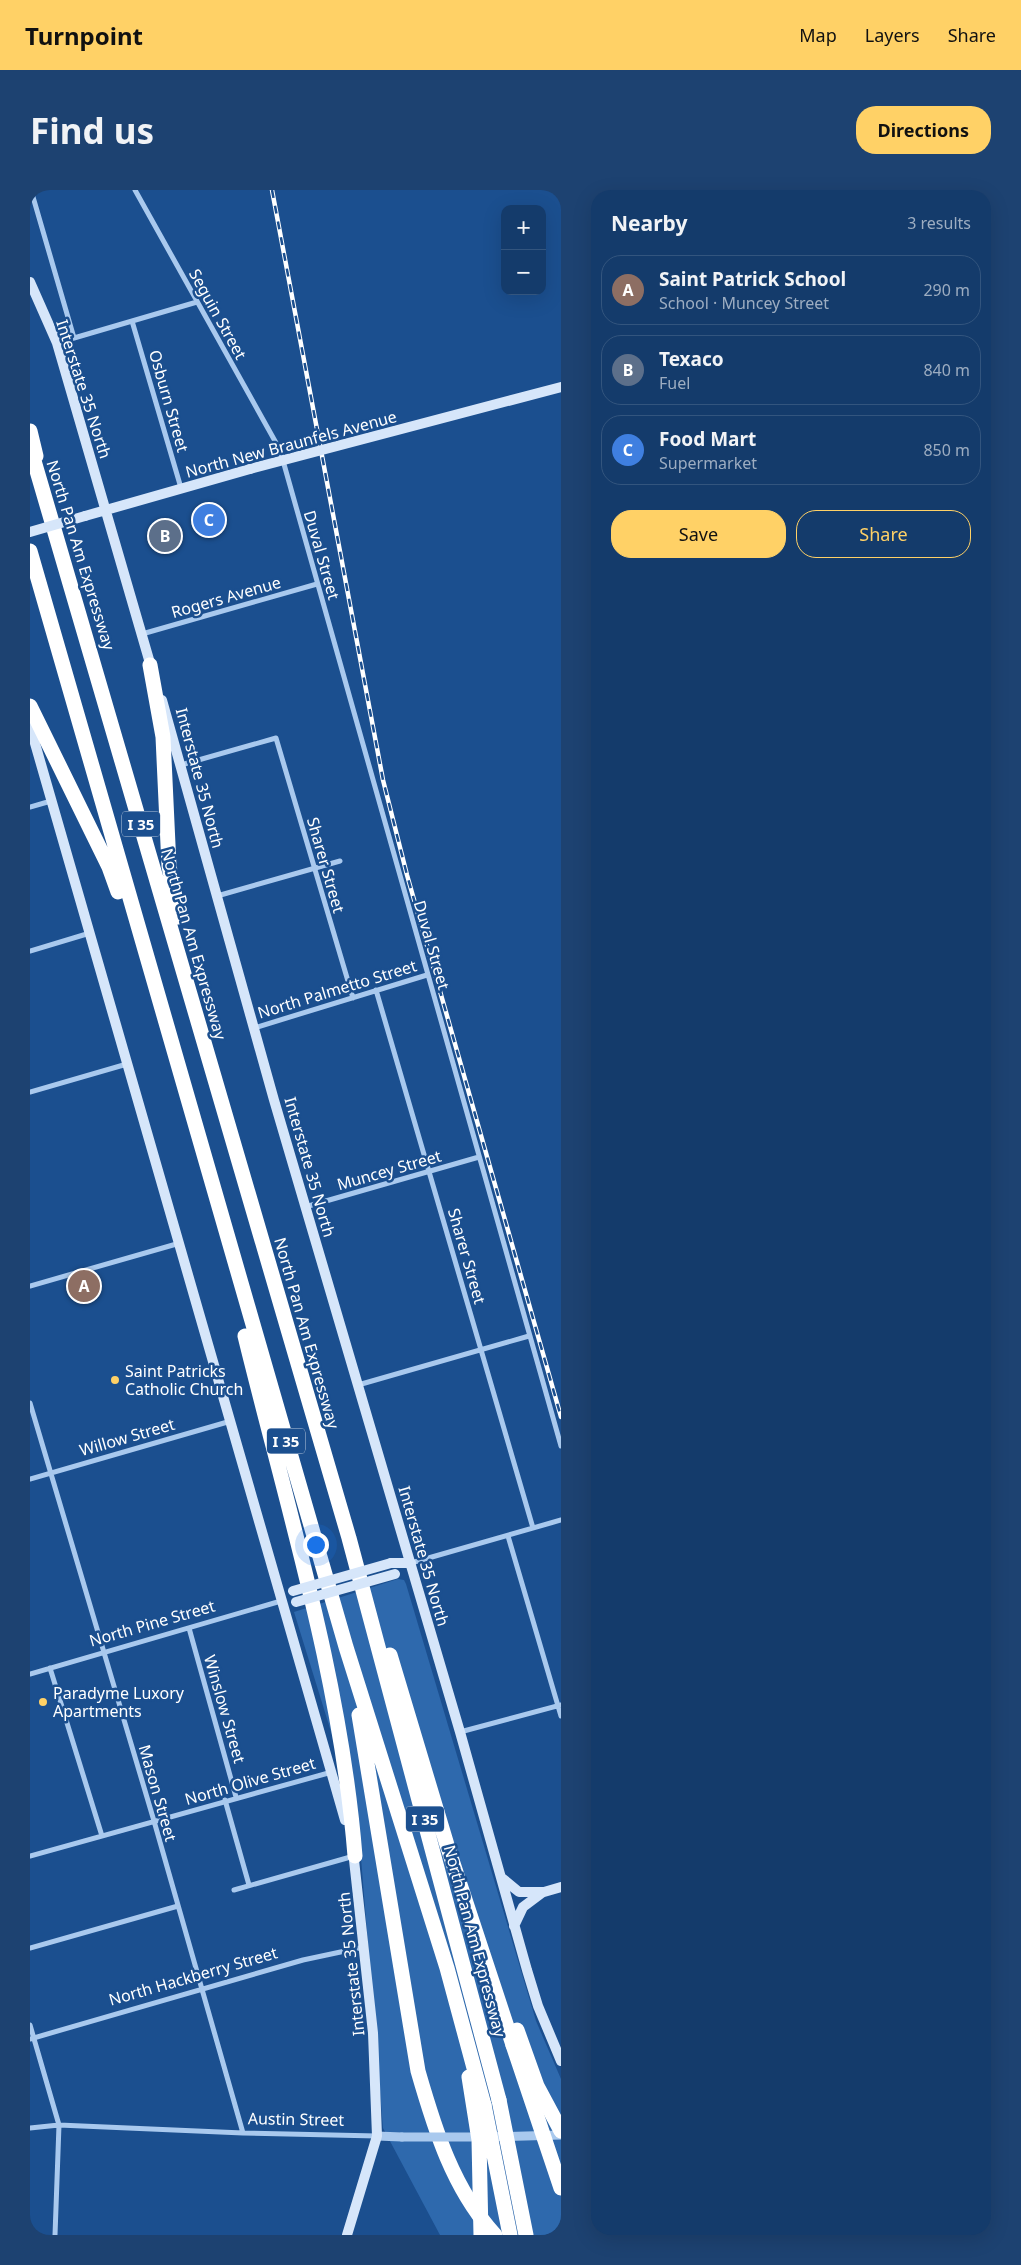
<!DOCTYPE html>
<meta charset="utf-8">
<style>
:root{--surface:#143b6b;--page:#1d4271;--text:#f1f3f6;--muted:#9dadc1;--line:#33557e;--accent:#ffd166}
body{margin:0;font-family:"Noto Sans",sans-serif;background:var(--page);color:var(--text)}
.controls{position:absolute;right:15px;top:15px;display:grid;overflow:hidden;border-radius:10px;box-shadow:0 5px 20px #0002}
.controls button{width:45px;height:45px;display:grid;place-items:center;padding:0;border:0;border-bottom:1px solid var(--line);background:var(--surface);color:var(--text);font:25px sans-serif}
.you{position:absolute;left:285px;top:1354px;width:18px;height:18px;margin:-12px;border:4px solid #fff;border-radius:50%;background:#1a73e8;box-shadow:0 0 0 8px #1a73e833}
.badge{display:grid;place-items:center;width:32px;height:32px;border-radius:50%;background:var(--accent);color:#fff;font-size:16px;font-weight:700}
.pin{position:absolute;translate:-50% -50%;border:2px solid #fff;box-shadow:0 1px 5px #0006}
.list{margin:0;padding:0;list-style:none}
h2{display:flex;justify-content:space-between;align-items:center;height:65px;margin:0;padding:0 20px;font-size:21px}
h2 small{font-size:16px;font-weight:400;color:var(--muted)}
.list li{display:grid;grid-template-columns:32px 1fr auto;gap:15px;align-items:center;box-sizing:border-box;height:70px;margin:0 10px 10px;padding:0 10px;border:1px solid var(--line);border-radius:20px}
.list b{display:block;font-size:19px;white-space:nowrap}
.list p{margin:0;font-size:16px;white-space:nowrap;color:var(--muted)}
.list em{font-size:16px;font-style:normal;color:var(--muted)}
.actions{display:flex;gap:10px;padding:15px 20px}
.actions a{flex:1;padding:11px 0;border:1px solid var(--accent);border-radius:20px;text-align:center;font-size:18px;color:var(--accent)}
.actions .main{background:var(--accent);color:#111}
.map{position:relative;flex:none;width:531px;height:2045px;overflow:hidden;border-radius:20px}
header{display:flex;align-items:center;gap:30px;box-sizing:border-box;height:70px;padding:0 25px;background:var(--accent);color:#111}
header strong{font-size:24px}
nav{display:flex;gap:28px;margin-inline-start:auto;font-size:18px}
.intro{display:flex;align-items:center;justify-content:space-between;box-sizing:border-box;height:120px;padding:0 30px}
h1{margin:0;font-size:35px}
.button{padding:12px 22px;border-radius:20px;background:var(--accent);color:#111;font-size:18px;font-weight:700}
main{display:flex;gap:30px;padding:0 30px}
aside{flex:1;background:var(--surface);border-radius:20px;box-shadow:0 5px 20px #0002}
.map>svg:first-child{display:block}
</style>
<header>
<strong>Turnpoint</strong>
<nav><a>Map</a><a>Layers</a><a>Share</a></nav>
</header>
<div class="intro"><h1>Find us</h1><a class="button">Directions</a></div>
<main>
<div class="map">
<svg width="531" height="2045" viewBox="0 0 531 2045">
<rect width="100%" height="100%" fill="#1b4f8f"/>
<path fill="#2e69ad" d="M368 1389 374 1390 376 1394 506 1831 531 1889V2045H410L353 1938 331 1668 302 1545 264 1422Z"/>
<g fill="none" stroke-linecap="round" stroke-linejoin="round">
<path stroke="#a9c9ee" stroke-width="5" d="M1 0 44 148
M105 0 250 260 531 1256
M102 131 151 298
M27 153 167 112
M112 444 287 394
M151 575 246 548 323 808
M0 617 21 611
M187 706 310 671
M0 761 60 743
M346 800 503 1338
M224 838 397 785
M0 902 97 874
M275 1017 449 967
M0 1096 150 1053
M328 1195 499 1146
M0 1213 124 1631 213 1943
M0 1289 201 1231
M478 1346 531 1526
M381 1373 531 1330
M159 1438 206 1607
M20 1478 72 1646
M0 1484 251 1411
M430 1542 531 1515
M195 1610 219 1695
M0 1666 302 1582
M204 1700 324 1666
M0 1758 148 1716
M0 1835 29 1935 25 2045
M0 1849 273 1770 334 1757
M0 1938 29 1935 213 1943 347 1946"/>
<path stroke="#a9c9ee" stroke-width="9" d="M347 1946 372 1947
M456 1947 531 1945"/>
<path stroke="#d6e6fa" stroke-width="10" d="M0 92 27 153 122 480
M55 326 220 279
M132 510 244 910 430 1542 497 1780 508 1816 531 1871
M0 536 315 1630
M361 1373H381
M472 1688 489 1702H514L531 1697
M484 1736 493 1717 513 1702
M317 2045 347 1946 343 1843 323 1661"/>
<path stroke="#fff" stroke-width="15" d="M0 241 6 266
M0 257 319 1348 469 1910
M0 361 316 1457 417 1778 454 1915
M120 475 133 547 139 676 149 727
M0 516 79 677 88 702
M215 1146C257 1318 311 1489 325 1666
M360 1465 417 1655 483 1855
M329 1525 388 1881C405 1940 423 1999 465 2045
M487 1840 507 1896 531 1941"/>
<defs>
<path id="rail" d="M242 0 353 590 377 685 531 1227"/>
</defs>
<use href="#rail" stroke="#fff" stroke-width="4.5"/>
<use href="#rail" stroke="#1b4f8f" stroke-width="2.5" stroke-dasharray="8" stroke-linecap="butt"/>
<path stroke="#a9c9ee" stroke-width="9" d="M372 1947H441"/>
<path stroke="#d6e6fa" stroke-width="10" d="M220 279 531 197
M0 342 55 326
M263 1401 361 1373
M266 1412 365 1384"/>
<path stroke="#fff" stroke-width="15" d="M483 1855 531 1998
M439 1887 449 1950 451 2045
M469 1910 496 2045
M454 1915 480 2045"/>
</g>
<g fill="#ffd166" stroke="#1b4f8f" stroke-width="2">
<circle cx="85" cy="1190" r="5"/>
<circle cx="13" cy="1512" r="5"/>
</g>
<g text-anchor="middle" dominant-baseline="central" stroke-width="5" stroke-linejoin="round" paint-order="stroke">
<g fill="#1b4f8f" stroke="#bbcadd" stroke-width="1">
<rect x="92" y="621.5" width="38" height="25" rx="4"/>
<rect x="237" y="1238.5" width="38" height="25" rx="4"/>
<rect x="376" y="1616.5" width="38" height="25" rx="4"/>
</g>
<g font-size="15" font-weight="bold" fill="#fff">
<text x="111" y="634">I 35</text>
<text x="256" y="1251">I 35</text>
<text x="395" y="1629">I 35</text>
</g>
<g font-size="16" fill="#fff" stroke="#1b4f8f">
<text transform="translate(188 124) rotate(61)">Seguin Street</text>
<text transform="translate(54 199) rotate(72)">Interstate 35 North</text>
<text transform="translate(139 211) rotate(74)">Osburn Street</text>
<text transform="translate(261 254) rotate(-15)">North New Braunfels Avenue</text>
<text transform="translate(51 365) rotate(73)">North Pan Am Expressway</text>
<text transform="translate(292 365) rotate(74)">Duval Street</text>
<text transform="translate(196 407) rotate(-16)">Rogers Avenue</text>
<text transform="translate(170 588) rotate(75)">Interstate 35 North</text>
<text transform="translate(296 675) rotate(74)">Sharer Street</text>
<text transform="translate(164 754) rotate(74)">North Pan Am Expressway</text>
<text transform="translate(402 755) rotate(74)">Duval Street</text>
<text transform="translate(307 799) rotate(-17)">North Palmetto Street</text>
<text transform="translate(280 977) rotate(74)">Interstate 35 North</text>
<text transform="translate(359 980) rotate(-16)">Muncey Street</text>
<text transform="translate(437 1066) rotate(74)">Sharer Street</text>
<text transform="translate(277 1143) rotate(74)">North Pan Am Expressway</text>
<text transform="translate(97 1247) rotate(-16)">Willow Street</text>
<text transform="translate(394 1366) rotate(74)">Interstate 35 North</text>
<text transform="translate(122 1433) rotate(-16)">North Pine Street</text>
<text transform="translate(195 1519) rotate(74)">Winslow Street</text>
<text transform="translate(220 1591) rotate(-16)">North Olive Street</text>
<text transform="translate(128 1603) rotate(74)">Mason Street</text>
<text transform="translate(445 1751) rotate(75)">North Pan Am Expressway</text>
<text transform="translate(321 1774) rotate(-96)">Interstate 35 North</text>
<text transform="translate(163 1786) rotate(-16)">North Hackberry Street</text>
<text transform="translate(266 1929) rotate(1)">Austin Street</text>
</g>
<g font-size="16" fill="#fff" stroke="#1b4f8f" text-anchor="start">
<text x="95" y="1181">Saint Patricks<tspan x="95" dy="18">Catholic Church</tspan></text>
<text x="23" y="1503">Paradyme Luxory<tspan x="23" dy="18">Apartments</tspan></text>
</g>
</g>
</svg>
<div class="controls">
<button>+</button>
<button>−</button>
</div>
<div class="you"></div>
<div class="pin badge" style="left:54px;top:1096px;background:#8d6e63">A</div>
<div class="pin badge" style="left:135px;top:346px;background:#5c6f8a">B</div>
<div class="pin badge" style="left:179px;top:330px;background:#3f7fe0">C</div>
</div>
<aside>
<h2>Nearby<small>3 results</small></h2>
<ul class="list">
<li><span class="badge" style="background:#8d6e63">A</span><div><b>Saint Patrick School</b><p>School · Muncey Street</p></div><em>290 m</em></li>
<li><span class="badge" style="background:#5c6f8a">B</span><div><b>Texaco</b><p>Fuel</p></div><em>840 m</em></li>
<li><span class="badge" style="background:#3f7fe0">C</span><div><b>Food Mart</b><p>Supermarket</p></div><em>850 m</em></li>
</ul>
<div class="actions"><a class="main">Save</a><a>Share</a></div>
</aside>
</main>
